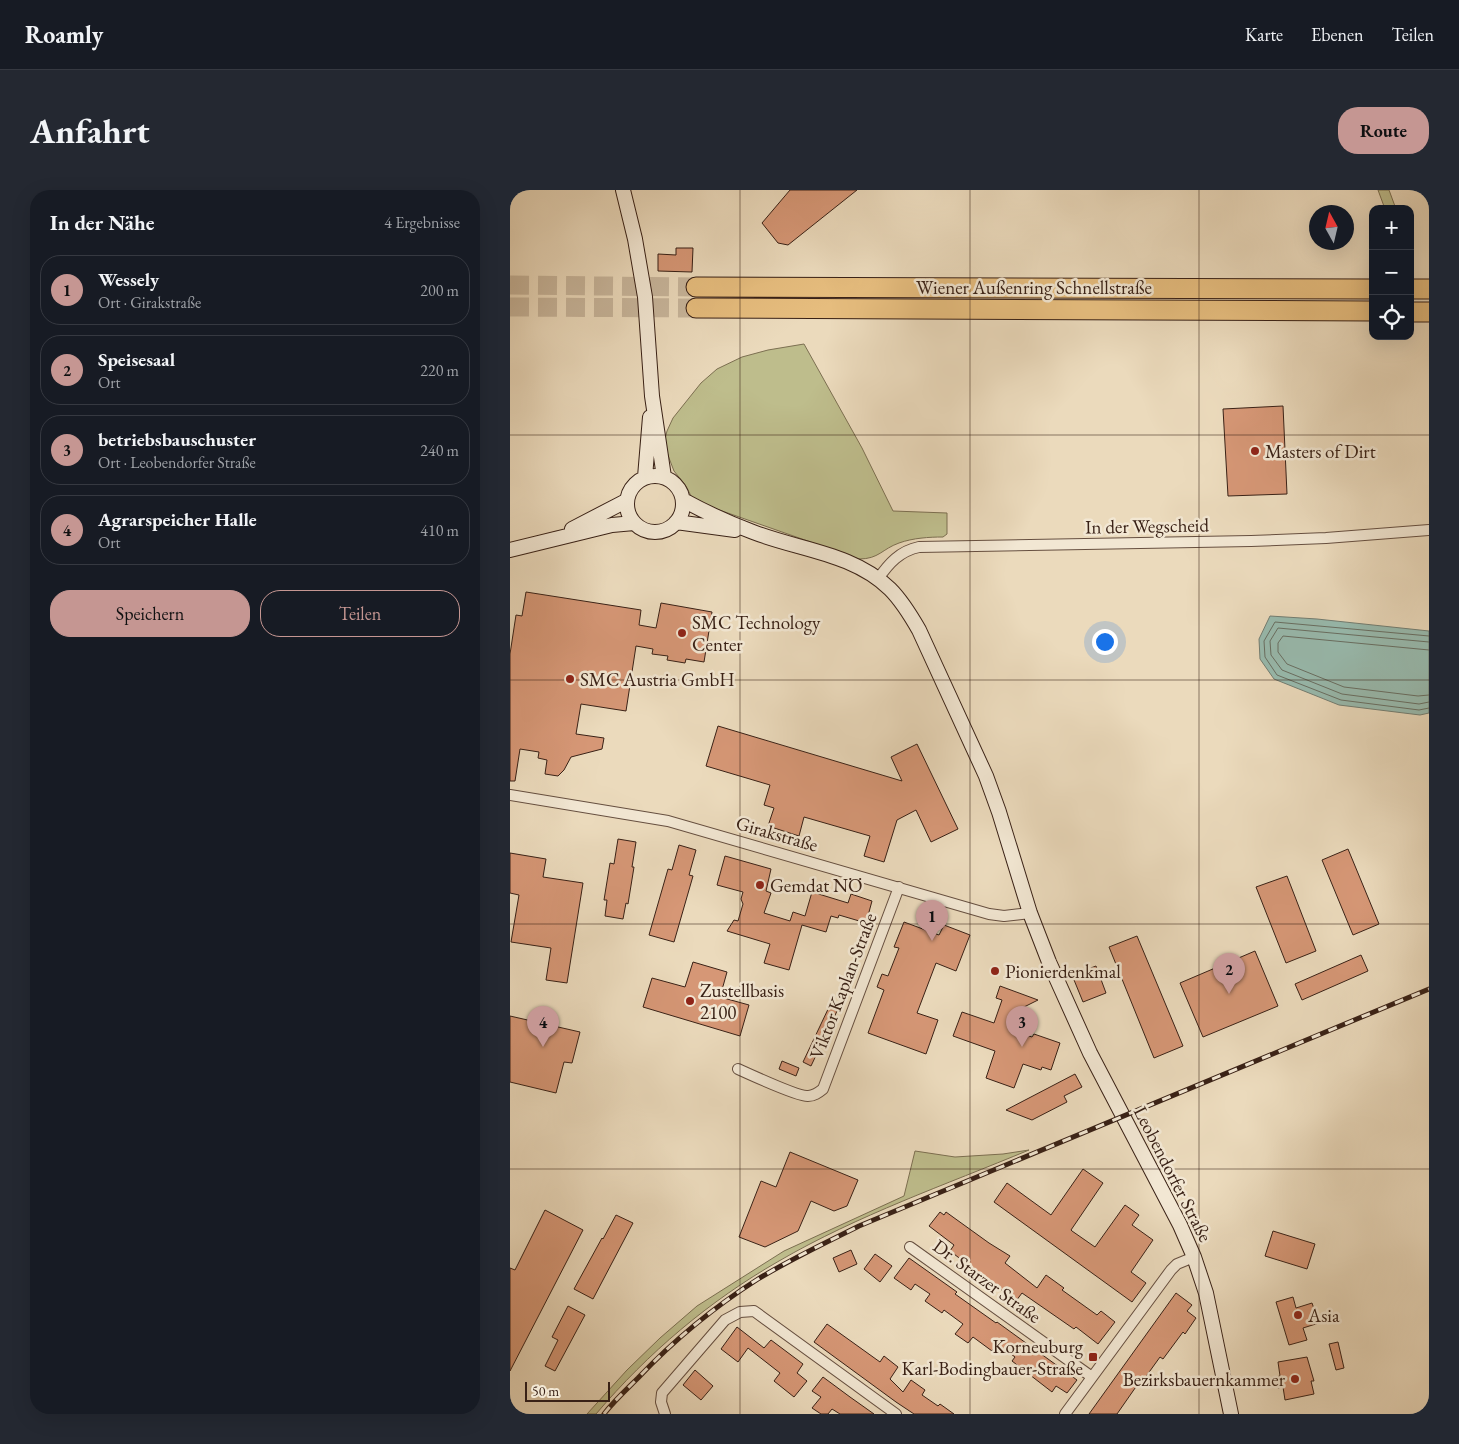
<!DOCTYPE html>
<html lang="de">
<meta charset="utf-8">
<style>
:root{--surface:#171b24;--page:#242831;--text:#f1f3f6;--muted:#9ea1a6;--line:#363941;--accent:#c59692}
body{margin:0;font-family:"EB Garamond",serif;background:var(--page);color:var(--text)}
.controls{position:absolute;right:15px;top:15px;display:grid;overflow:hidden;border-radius:10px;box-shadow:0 5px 20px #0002}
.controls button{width:45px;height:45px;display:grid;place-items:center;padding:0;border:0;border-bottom:1px solid var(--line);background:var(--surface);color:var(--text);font:25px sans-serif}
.compass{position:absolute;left:799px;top:15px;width:45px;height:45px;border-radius:50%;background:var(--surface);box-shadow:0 5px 20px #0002;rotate:352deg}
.scale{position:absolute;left:15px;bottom:12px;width:85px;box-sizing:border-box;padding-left:5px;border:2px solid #392116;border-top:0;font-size:14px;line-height:18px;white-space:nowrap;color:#392116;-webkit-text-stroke:4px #f2e7d3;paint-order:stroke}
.you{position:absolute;left:594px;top:451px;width:18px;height:18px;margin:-12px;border:4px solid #fff;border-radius:50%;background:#1a73e8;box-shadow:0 0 0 8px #1a73e833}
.badge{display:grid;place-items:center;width:32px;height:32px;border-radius:50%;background:var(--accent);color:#111;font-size:16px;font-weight:700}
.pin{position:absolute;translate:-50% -41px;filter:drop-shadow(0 1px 2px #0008)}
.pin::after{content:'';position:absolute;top:26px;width:18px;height:15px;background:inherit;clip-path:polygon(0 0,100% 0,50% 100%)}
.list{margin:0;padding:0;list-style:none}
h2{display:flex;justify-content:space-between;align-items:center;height:65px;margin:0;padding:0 20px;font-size:21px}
h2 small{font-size:16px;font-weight:400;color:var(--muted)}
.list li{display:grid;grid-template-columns:32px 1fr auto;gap:15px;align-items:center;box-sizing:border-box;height:70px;margin:0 10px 10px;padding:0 10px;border:1px solid var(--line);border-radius:20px}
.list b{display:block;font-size:19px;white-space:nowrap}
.list p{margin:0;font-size:16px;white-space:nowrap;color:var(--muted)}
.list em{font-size:16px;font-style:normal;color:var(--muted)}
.actions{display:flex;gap:10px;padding:15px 20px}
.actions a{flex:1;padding:11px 0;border:1px solid var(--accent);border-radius:20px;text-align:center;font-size:18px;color:var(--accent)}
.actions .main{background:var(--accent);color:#111}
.icon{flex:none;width:28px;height:28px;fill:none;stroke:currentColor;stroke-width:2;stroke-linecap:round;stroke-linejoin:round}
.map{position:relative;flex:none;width:919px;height:1224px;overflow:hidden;border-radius:20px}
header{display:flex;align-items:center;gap:30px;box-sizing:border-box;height:70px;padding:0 25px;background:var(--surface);border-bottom:1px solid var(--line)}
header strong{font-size:24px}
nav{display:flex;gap:28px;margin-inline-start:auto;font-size:18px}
.intro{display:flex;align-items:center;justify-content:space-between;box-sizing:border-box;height:120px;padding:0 30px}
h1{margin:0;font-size:35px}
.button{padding:12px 22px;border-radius:20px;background:var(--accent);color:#111;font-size:18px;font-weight:700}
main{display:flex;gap:30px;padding:0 30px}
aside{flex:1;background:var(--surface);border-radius:20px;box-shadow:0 5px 20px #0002}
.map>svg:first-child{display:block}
</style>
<header>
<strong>Roamly</strong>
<nav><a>Karte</a><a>Ebenen</a><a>Teilen</a></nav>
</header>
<div class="intro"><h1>Anfahrt</h1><a class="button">Route</a></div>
<main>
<aside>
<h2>In der Nähe<small>4 Ergebnisse</small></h2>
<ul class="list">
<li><span class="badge">1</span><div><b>Wessely</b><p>Ort · Girakstraße</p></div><em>200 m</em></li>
<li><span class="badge">2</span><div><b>Speisesaal</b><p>Ort</p></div><em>220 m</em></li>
<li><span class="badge">3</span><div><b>betriebsbauschuster</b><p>Ort · Leobendorfer Straße</p></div><em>240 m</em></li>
<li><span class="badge">4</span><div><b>Agrarspeicher Halle</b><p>Ort</p></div><em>410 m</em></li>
</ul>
<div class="actions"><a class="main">Speichern</a><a>Teilen</a></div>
</aside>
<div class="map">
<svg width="919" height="1224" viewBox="0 0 919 1224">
<rect width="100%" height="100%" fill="#ebdabc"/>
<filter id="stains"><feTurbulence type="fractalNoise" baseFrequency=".004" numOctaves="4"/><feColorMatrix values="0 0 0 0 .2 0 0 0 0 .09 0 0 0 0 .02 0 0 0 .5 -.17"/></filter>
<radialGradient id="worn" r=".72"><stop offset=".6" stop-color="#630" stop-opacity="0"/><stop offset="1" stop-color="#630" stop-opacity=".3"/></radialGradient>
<path fill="#bebd8c" stroke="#7c6f51" d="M868 0H879L886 19H875Z
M294 154 352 258 383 321 437 323V344L433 347C419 347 403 348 389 353 372 359 369 369 349 369L195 315 181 306 176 296 164 281 159 268 155 256V249L157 241 163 228 191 193 207 179 232 167 258 160Z
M519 960C435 995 348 1025 269 1071 199 1111 138 1163 86 1224H77L117 1180 150 1148 187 1116 274 1061 394 1006 405 961 445 967 493 964Z"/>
<path fill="#98bbaf" stroke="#727d72" d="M760 426 807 429 919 441V523L910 525 829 515 764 489 750 469 749 449Z"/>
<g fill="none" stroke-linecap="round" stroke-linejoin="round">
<path stroke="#686e62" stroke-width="1" d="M919 446 765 432 754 451 755 467 767 485 831 510 909 520 919 518
M919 452 768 438 760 451 761 465 772 480 832 504 909 514 919 512
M919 460 773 446 768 453V462L777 474 834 497 908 506 919 505"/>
</g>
<path fill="#d69776" stroke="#392116" d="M280 0H347L278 55 268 53 252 33Z
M166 58H183L182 82 148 81V64L166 65Z
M773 216 777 304 718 306 713 219Z
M16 402 131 420 129 435 146 438 151 413 202 422 194 472 176 469 175 473 157 470 158 466 142 464 143 459 126 456 116 521 71 514 66 544 94 548 92 559 61 567 54 580 48 586 35 584 37 570 28 568 29 562 10 559 5 591H0V464L6 425 12 426Z
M208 536 392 591 381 567 407 554 448 639 421 652 406 620 387 630 374 672 354 666 360 646 294 627 289 646 258 636 264 618 254 615 260 595 196 576Z
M108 649 126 652 122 677H124L118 714 116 713 113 729 95 726 97 710H94L100 673 104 674Z
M169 655 186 660 179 685 183 686 164 752 139 745 158 679 162 680Z
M838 659 869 734 843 745 812 670Z
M0 663 36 669 33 687 73 693 57 793 36 790 41 758 1 752 9 705 0 703Z
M215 666 261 679 256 701 261 703 254 723 280 731 283 722 295 726 302 702 338 713 341 704 362 711 356 733 329 725 328 728 321 726 316 742 292 735 279 780 254 773 260 754 217 741 224 730 228 731 233 714 231 709 233 702 207 695Z
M777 686 806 761 776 773 746 697Z
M394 732 429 745 434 735 460 745 446 781 426 773 407 823 428 830 416 864 358 843 374 800 367 797 372 784 378 786 389 758 384 757Z
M627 746 673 856 644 868 599 757Z
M745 761 768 816 693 847 670 793Z
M851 765 858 781 792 810 785 794Z
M183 772 217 782 210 807 239 815 230 846 133 817 142 788 175 797Z
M586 776 596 803 573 812 562 785Z
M490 796 528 810 508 820 501 840 522 847 524 844 550 853 541 880 532 877 531 880 513 874 504 898 476 888 485 861 443 846 452 822 484 833 492 810 486 808Z
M320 815 328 819 301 876 293 872Z
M0 826 70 842 62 873 54 872 46 903 0 892Z
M272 871 289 878 286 886 269 879Z
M565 884 572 897 554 906 557 912 522 930 496 920Z
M280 962 348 990 337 1016 324 1021 301 1011 288 1041 255 1057 229 1047 251 991 266 997Z
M573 979 593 993 561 1040 562 1041 585 1057 615 1015 629 1025 622 1035 643 1050 621 1082 636 1093 622 1112 484 1012 497 993 541 1025Z
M35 1020 73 1040 0 1181V1078L5 1080Z
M430 1022 434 1025 436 1022 479 1053 500 1066 495 1073 527 1098 536 1085 554 1098 552 1100 587 1125 591 1121 605 1132 588 1154 566 1137 564 1139 512 1103 506 1111 440 1061 444 1055 419 1036Z
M106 1025 123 1033 83 1109 64 1099 92 1048 93 1049Z
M763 1041 805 1054 797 1079 755 1066Z
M341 1060 347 1074 329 1082 323 1068Z
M365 1064 382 1076 370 1092 354 1079Z
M399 1068 447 1102 445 1104 486 1133 487 1132 567 1190 557 1203 546 1196 542 1202 502 1171 505 1167 487 1154 482 1161 463 1147 458 1153 445 1144 453 1134 434 1120 432 1123 415 1111 420 1104 405 1094 401 1100 384 1088Z
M666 1103 682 1115 677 1121 686 1128 675 1144 673 1142 653 1169 650 1167 632 1192 630 1191 607 1224H579Z
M783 1107 786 1118 802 1113 809 1133 793 1138 797 1150 779 1155 766 1112Z
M58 1116 75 1125 45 1181 35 1176 48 1150 42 1147Z
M317 1134 370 1172 374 1166 388 1177 380 1189 393 1202 401 1190 415 1200 412 1205 428 1216 430 1214 444 1224H404L386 1212 304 1152Z
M227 1137 254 1158 261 1150 293 1174 287 1183 297 1191 284 1207 264 1191 270 1183 238 1158 228 1172 211 1159Z
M828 1152 834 1178 826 1180 819 1154Z
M797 1167 804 1191H801L804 1204 775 1210 773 1197 768 1198 766 1187 770 1186 768 1172Z
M185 1180 203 1196 191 1210 173 1195Z
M313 1187 340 1207 364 1224H330L322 1219 318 1224H311L302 1218 311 1207 302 1201Z"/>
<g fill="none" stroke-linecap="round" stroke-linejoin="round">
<path stroke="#c7b59b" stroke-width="19" stroke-dasharray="19 9" stroke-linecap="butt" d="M0 95 186 97
M0 117 186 118"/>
<defs>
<path id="street" d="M368 389C379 373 390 361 409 357L741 351 816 348 919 340
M0 605 158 631 479 724 494 726 520 723
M228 879C239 884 289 907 298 906 304 906 308 903 313 899L389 697
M400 1057 582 1187
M155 1224 151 1212 152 1203 215 1130 230 1122 244 1121 386 1224
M555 1224 661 1080 667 1074 684 1067"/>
<path id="secondary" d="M113 0 125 49 135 107 142 206 154 287
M117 314a28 28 0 1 1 56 0a28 28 0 1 1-56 0Z
M135 287 140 227
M173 310C195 322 219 333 243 342 289 360 343 363 380 399 392 411 401 426 409 440L476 586 489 622 520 723 539 772 580 863 670 1035 684 1067 696 1103 721 1224
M166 332 225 340
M62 339 116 311
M0 360 102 335 124 333"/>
<path id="highway" d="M186 97 863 99
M900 99H919
M186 118 863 121
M900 122H919"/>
</defs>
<use href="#street" stroke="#664f40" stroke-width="12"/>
<use href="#secondary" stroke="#392116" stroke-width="16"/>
<use href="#highway" stroke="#392116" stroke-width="21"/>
<use href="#street" stroke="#f2e7d3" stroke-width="10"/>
<use href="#secondary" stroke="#f2e7d3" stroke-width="14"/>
<use href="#highway" stroke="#e6bd7e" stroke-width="19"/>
<defs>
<path id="rail" d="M94 1224C104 1211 116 1200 128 1188 164 1150 204 1117 248 1089 281 1069 315 1053 349 1036L919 799"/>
</defs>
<use href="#rail" stroke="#392116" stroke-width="5"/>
<use href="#rail" stroke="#f2e7d3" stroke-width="3" stroke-dasharray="9" stroke-linecap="butt"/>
</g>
<path fill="none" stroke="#392116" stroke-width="1" stroke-opacity="0.55" d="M230 0V1224M460 0V1224M689 0V1224M0 245H919M0 490H919M0 734H919M0 979H919"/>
<g fill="#8f2418" stroke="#f2e7d3" stroke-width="2">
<circle cx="745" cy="261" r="5"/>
<circle cx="172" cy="443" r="5"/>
<circle cx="60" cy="489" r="5"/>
<circle cx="250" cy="695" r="5"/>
<circle cx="485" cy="781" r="5"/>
<circle cx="180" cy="811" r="5"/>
<circle cx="788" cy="1125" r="5"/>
<rect x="578" y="1162" width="10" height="10" rx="2.5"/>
<circle cx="785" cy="1189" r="5"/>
</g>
<g text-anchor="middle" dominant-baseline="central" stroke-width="5" stroke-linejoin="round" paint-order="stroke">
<g font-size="19" fill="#392116" stroke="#f2e7d3">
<text x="524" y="97">Wiener Außenring Schnellstraße</text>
<text transform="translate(637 336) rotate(-1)">In der Wegscheid</text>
<text transform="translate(267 644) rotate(16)">Girakstraße</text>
<text transform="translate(333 796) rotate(-69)">Viktor Kaplan-Straße</text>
<text transform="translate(663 984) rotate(63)">Leobendorfer Straße</text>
<text transform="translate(477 1091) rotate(36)">Dr. Starzer Straße</text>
</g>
<g font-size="19" fill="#392116" stroke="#f2e7d3" text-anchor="start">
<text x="755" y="261">Masters of Dirt</text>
<text x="182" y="432">SMC Technology<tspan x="182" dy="22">Center</tspan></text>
<text x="70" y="489">SMC Austria GmbH</text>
<text x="260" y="695">Gemdat NÖ</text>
<text x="495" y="781">Pionierdenkmal</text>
<text x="190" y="800">Zustellbasis<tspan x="190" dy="22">2100</tspan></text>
<text x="798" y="1125">Asia</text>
<text x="573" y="1156" text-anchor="end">Korneuburg<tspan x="573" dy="22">Karl-Bodingbauer-Straße</tspan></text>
<text x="775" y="1189" text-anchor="end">Bezirksbauernkammer</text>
</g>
</g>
<rect width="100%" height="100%" filter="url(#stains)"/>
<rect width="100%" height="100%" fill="url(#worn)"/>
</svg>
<div class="controls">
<button>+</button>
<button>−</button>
<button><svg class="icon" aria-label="locate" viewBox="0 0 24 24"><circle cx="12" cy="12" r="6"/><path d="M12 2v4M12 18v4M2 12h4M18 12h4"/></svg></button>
</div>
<svg class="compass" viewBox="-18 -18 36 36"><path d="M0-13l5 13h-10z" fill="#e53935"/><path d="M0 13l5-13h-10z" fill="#9ea1a6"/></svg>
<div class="scale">50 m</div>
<div class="you"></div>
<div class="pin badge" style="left:422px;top:751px">1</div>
<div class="pin badge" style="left:719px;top:804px">2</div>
<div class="pin badge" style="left:512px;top:857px">3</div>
<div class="pin badge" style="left:33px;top:857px">4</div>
</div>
</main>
